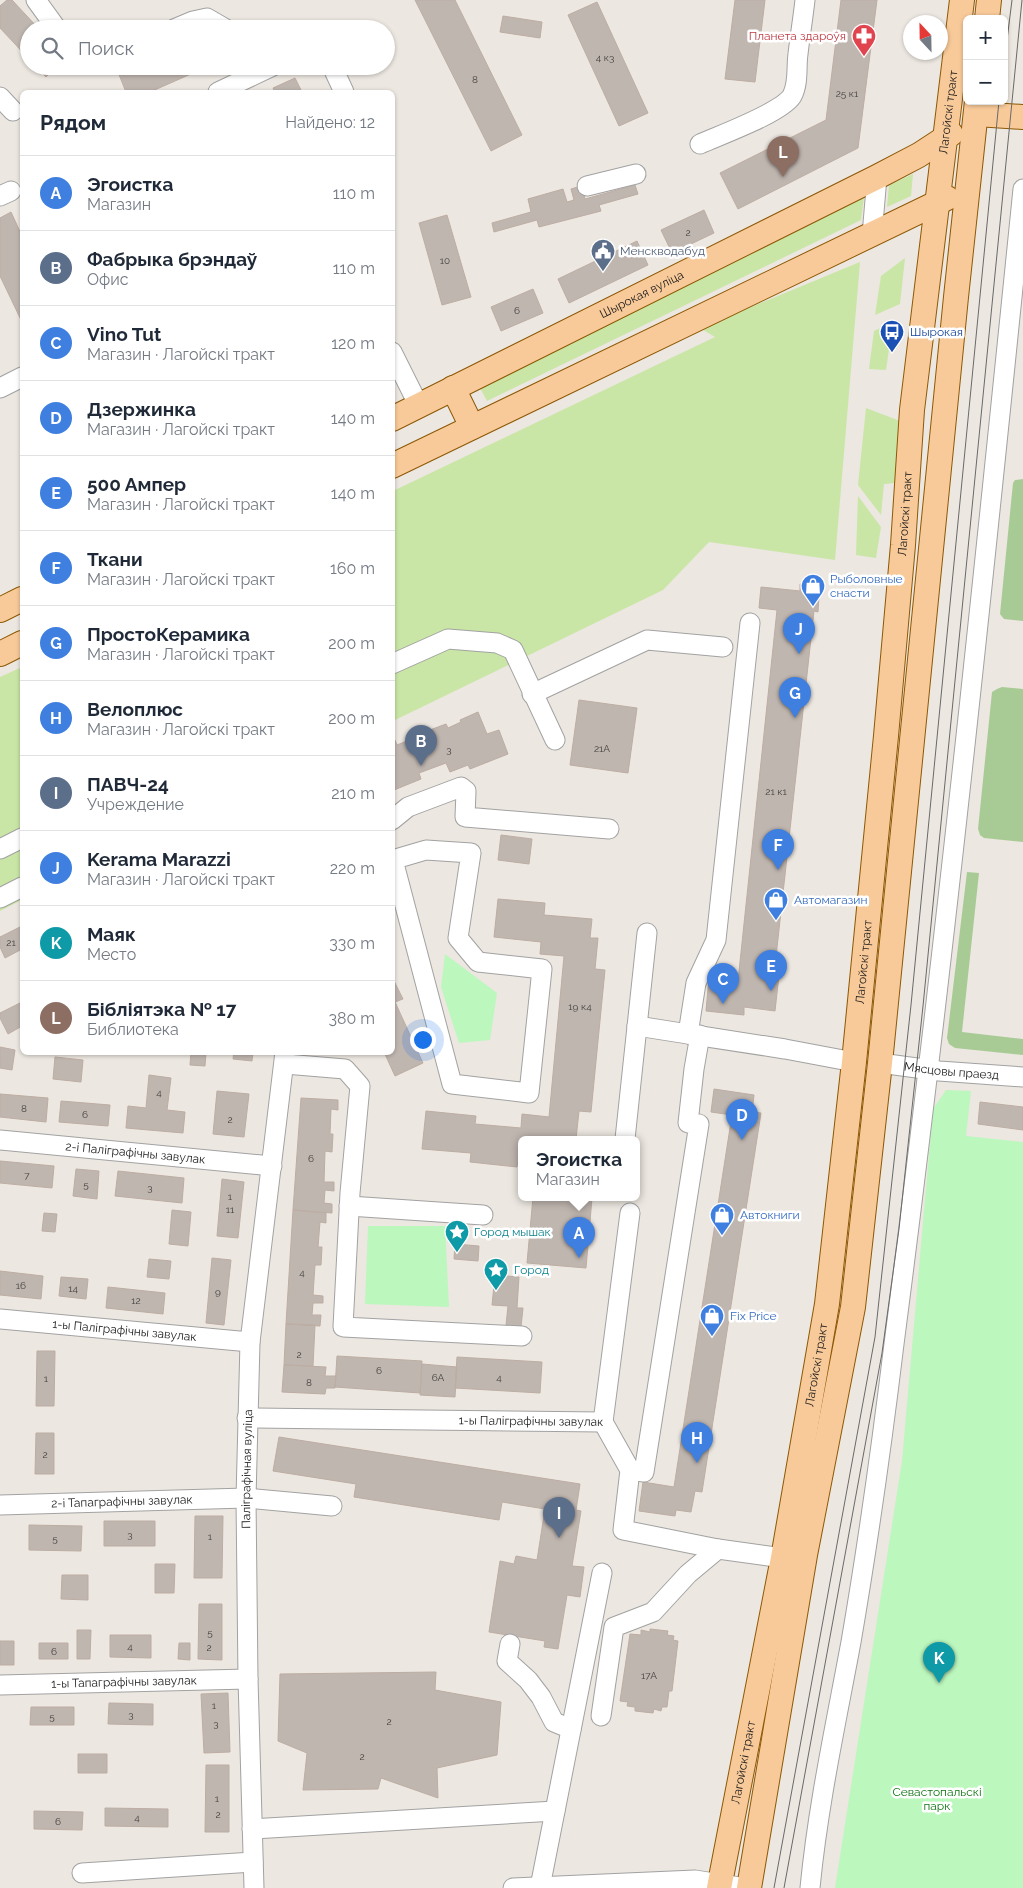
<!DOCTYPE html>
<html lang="ru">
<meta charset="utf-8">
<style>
:root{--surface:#fff;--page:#f6f6f7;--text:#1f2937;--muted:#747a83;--line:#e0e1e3;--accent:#111827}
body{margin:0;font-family:Raleway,sans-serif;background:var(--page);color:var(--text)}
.controls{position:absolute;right:15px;top:15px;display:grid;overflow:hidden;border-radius:8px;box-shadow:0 1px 4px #0004}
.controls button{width:45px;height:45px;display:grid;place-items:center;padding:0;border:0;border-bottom:1px solid var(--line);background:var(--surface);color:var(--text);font:25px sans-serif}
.compass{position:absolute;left:903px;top:15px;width:45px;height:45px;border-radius:50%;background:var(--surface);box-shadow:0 1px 4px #0004;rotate:338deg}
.you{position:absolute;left:422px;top:1039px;width:18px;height:18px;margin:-12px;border:4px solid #fff;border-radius:50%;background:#1a73e8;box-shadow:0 0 0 8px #1a73e833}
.badge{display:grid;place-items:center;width:32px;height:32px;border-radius:50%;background:var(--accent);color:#fff;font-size:16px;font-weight:700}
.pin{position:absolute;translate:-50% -41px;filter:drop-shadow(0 1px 2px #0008)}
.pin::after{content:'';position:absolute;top:26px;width:18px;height:15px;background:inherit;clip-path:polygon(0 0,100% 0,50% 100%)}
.popup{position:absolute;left:518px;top:1136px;width:122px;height:65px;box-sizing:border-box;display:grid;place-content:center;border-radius:8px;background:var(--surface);filter:drop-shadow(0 1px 4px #0005);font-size:16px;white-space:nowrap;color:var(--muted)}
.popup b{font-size:19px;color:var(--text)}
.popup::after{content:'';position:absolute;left:50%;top:100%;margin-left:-10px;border:10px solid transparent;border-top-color:var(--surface)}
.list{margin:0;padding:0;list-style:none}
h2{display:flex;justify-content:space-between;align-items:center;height:65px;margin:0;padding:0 20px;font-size:21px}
h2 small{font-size:16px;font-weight:400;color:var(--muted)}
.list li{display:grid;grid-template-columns:32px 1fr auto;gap:15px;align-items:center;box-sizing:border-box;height:75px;padding:0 20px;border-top:1px solid var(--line)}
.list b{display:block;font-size:19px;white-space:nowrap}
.list p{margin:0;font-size:16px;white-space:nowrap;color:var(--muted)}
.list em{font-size:16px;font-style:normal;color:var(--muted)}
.icon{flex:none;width:28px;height:28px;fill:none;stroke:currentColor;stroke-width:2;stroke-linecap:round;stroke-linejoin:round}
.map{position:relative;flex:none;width:1023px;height:1888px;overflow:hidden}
.search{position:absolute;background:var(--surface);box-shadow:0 1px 4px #0004;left:20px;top:20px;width:375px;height:55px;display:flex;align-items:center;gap:12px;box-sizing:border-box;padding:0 18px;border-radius:28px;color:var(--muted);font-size:19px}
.panel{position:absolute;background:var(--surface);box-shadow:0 1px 4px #0004;left:20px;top:90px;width:375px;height:965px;border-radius:8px}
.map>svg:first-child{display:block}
</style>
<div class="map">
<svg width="1023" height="1888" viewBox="0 0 1023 1888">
<rect width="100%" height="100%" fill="#ece7e0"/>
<path fill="#c9e6a6" d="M913 174 911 196 887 207 889 185Z
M864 197 861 220 487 401 478 384Z
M905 258 900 304 875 315 881 276Z
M860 262 835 560 709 542 663 590 393 721V491L715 337 700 328Z
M893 322 886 370 869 369 874 331Z
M866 408 900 421 895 483 884 484 881 515 858 485Z
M858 496 881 527 876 558 856 555Z
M22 667V900L0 911V677Z"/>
<path fill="#a8cb96" d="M1023 479V621L1004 619 1000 614 1013 483 1015 480Z
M1002 687 1023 689V842L984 838 980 835 978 829 992 692 997 689Z
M967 872 979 873 962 1032 1023 1039V1055L955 1048 949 1044 947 1038Z"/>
<path fill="#bcf7be" d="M445 954 497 993 490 1040 459 1043 441 987Z
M946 1090 971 1091 966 1136 1023 1142V1888H835L902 1461 933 1109Z
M368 1226H445L449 1307 365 1304Z"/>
<path fill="#c0b6b0" stroke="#bdada3" d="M7 0H12L39 29H29V59L0 28V6Z
M415 0H455L522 135 491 151Z
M735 0H765L755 82 725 79Z
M841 0H877L858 148 738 209 720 173 826 120Z
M597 2 648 113 619 126 568 15Z
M503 16 542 22 540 38 500 32Z
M36 66H57L46 77Z
M131 66H209L150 92H126L118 72Z
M295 78 302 92H275L273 88Z
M635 185 638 194 599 205 601 211 539 227 537 220 494 232 492 223 531 212 528 199 563 189 567 202 574 200 571 189 581 186 585 199Z
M704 210 714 233 672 253 661 230Z
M11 212 22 236V322L0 276V218Z
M447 215 471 297 442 305 419 223Z
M637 241 648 265 569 303 558 279Z
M533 289 543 313 501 331 491 307Z
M800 584 809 585 815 589 819 596 818 612 814 611 774 975H779L775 1011 744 1007V1015L706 1011 709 978 738 981 777 610 759 608 761 587 800 591Z
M579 700 637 708 628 773 570 765Z
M478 712 487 734 499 730 508 754 470 769 468 765 450 772 446 763 419 773 421 779 394 790 392 741 395 740 397 745 414 738 416 741 431 735 430 730 446 724 448 728 461 722 460 720Z
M501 835 532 839 529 864 498 860Z
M498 899 545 903 544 915 592 919 590 938H598L595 969 605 970 591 1112 579 1111 576 1139H522V1152H519L517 1167 470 1162 471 1153 422 1149 426 1111 476 1116 475 1124 521 1128 522 1114 549 1117 564 956 540 954 541 942 494 937Z
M22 926V949L5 958 0 947V937Z
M392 977 403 999 395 1002 423 1063 395 1076 384 1052H392Z
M22 1002V1026L8 1034 0 1018V1013Z
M0 1047 15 1050 12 1070 0 1068Z
M191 1052H206L205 1066 190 1065Z
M234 1052H253L252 1061 233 1059Z
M55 1057 83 1060 81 1082 53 1079Z
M149 1075 171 1078 167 1110 185 1112 183 1133 126 1128 128 1106 146 1108Z
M714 1089 754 1095 752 1112 761 1113 702 1492 695 1491 691 1512 676 1510 675 1516 639 1511 643 1482 674 1487 732 1115 711 1112Z
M217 1091 249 1094 244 1137 213 1134Z
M0 1094 48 1098 46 1122 0 1117Z
M301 1098 338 1100V1110L331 1109 330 1134H333L332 1152 325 1151 324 1182H334V1191L325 1190 324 1203 332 1204V1213L293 1210Z
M61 1101 110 1105 108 1126 59 1122Z
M980 1102 1023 1107V1130L978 1124Z
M0 1161 54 1166 52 1188 0 1183Z
M76 1169 99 1171 97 1199 73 1196Z
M118 1171 184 1178 182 1203 115 1196Z
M222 1179 244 1182 238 1238 217 1236Z
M533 1197 592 1198 586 1268 527 1263Z
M172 1210 191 1212 188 1246 169 1244Z
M293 1210 326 1213V1223L320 1222 318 1247H322L321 1265H315L313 1295 323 1296V1303H313L312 1315H321L320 1326 286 1324Z
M44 1213 57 1214 55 1232 42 1231Z
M455 1244 479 1246 478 1261 454 1259Z
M212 1258 231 1260 224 1325 206 1323Z
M149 1259 171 1261 169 1279 147 1277Z
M0 1271 43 1276 41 1299 0 1295Z
M495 1275 519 1277 517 1308H523L521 1327 506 1325 508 1306 492 1305Z
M61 1277 88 1279 86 1299 59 1296Z
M108 1287 165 1293 163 1314 106 1308Z
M286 1324 315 1325 313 1366 284 1365Z
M37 1351H55L54 1406H36Z
M337 1356 422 1361 420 1393 335 1387Z
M457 1357 542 1362 540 1393 455 1388Z
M422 1364 457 1367 455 1397 420 1395Z
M284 1365 326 1367 325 1376H336L335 1388H326L325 1394 282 1392Z
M36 1433H54V1474H35Z
M279 1437 580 1484 576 1510 581 1511 572 1566 584 1567 580 1597 567 1595 558 1649 544 1647 545 1641 489 1632 500 1561 514 1564 516 1556 537 1560 545 1509 502 1502 499 1520 354 1497 356 1484 273 1471Z
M195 1516H223L222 1578H194Z
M104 1521H155V1546H104Z
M29 1525 82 1526 81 1551 29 1550Z
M155 1564H175L174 1593H155Z
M62 1575H88V1600L61 1599Z
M199 1604H222V1660L198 1659Z
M650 1629 668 1631 667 1635 674 1636 673 1640 678 1641 672 1691H669L667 1707H662L661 1711 654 1709 653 1713 635 1711V1707L627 1706 628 1702 620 1701 630 1634 641 1635V1630L650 1632Z
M77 1630H91L90 1659H77Z
M110 1635H151V1658L110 1657Z
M0 1641H14V1665H0Z
M39 1643H68V1659H39Z
M179 1643H190V1660L178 1659Z
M436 1672 435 1690 501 1702 497 1755 437 1768 438 1798 381 1778 378 1789 303 1790 307 1753 278 1741 280 1674Z
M228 1693 230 1752 204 1753 201 1694Z
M109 1703 153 1704V1725L108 1724Z
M31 1707H74V1725H30Z
M78 1754H107V1773H78Z
M206 1765H229V1832H205Z
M105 1808 168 1809V1827L105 1826Z
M34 1811 83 1812 82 1830 34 1829Z"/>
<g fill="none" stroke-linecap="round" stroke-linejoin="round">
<defs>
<g id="minor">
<path d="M36 0 57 29"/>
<path d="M174 29 193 21 207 18 226 29"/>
<path d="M332 66 344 92"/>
<path d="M218 92 273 66"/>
<path d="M0 97 13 111"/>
<path d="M700 144C720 135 781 113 792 96 799 83 796 67 798 54 800 36 803 18 805 0"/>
<path d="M587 186 636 174"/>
<path d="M0 196 11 191"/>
<path d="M872 235 877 177"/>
<path d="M392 352 419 406"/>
<path d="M0 388 22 377"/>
<path d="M750 623 716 940 696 983 688 1034 785 1049 854 1062"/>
<path d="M392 664 448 639 497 643 513 650 555 740"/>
<path d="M532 694 647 640 723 647"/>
<path d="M392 820 408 807 461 787 466 791 465 817 609 829"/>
<path d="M0 849 22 838"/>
<path d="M392 860 426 850 471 853 458 938 478 962 542 969 529 1093 452 1084 393 860"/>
<path d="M0 898 22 887"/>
<path d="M637 1026 688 1034"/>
<path id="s1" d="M880 1063 939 1071 1023 1077"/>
<path d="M285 1064 345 1069 360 1086 350 1193 343 1327 522 1336"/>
<path d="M625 1139 647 933"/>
<path id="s2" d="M0 1140 272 1166"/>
<path d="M349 1206 483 1215"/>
<path id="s3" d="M0 1319 250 1342"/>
<path id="s4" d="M247 1418 603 1422 630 1213"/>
<path d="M603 1422 630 1470 623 1530 718 1549 783 1558"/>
<path d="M630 1470 644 1472 699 1124 688 1123 694 1069 700 1035"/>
<path id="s5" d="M0 1505 246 1498 332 1506"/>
<path d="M510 1644 507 1661 528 1680 541 1697 554 1722 571 1729"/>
<path id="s6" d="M0 1685 248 1679"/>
<path d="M601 1716 614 1627 653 1612 688 1574 718 1549"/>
<path d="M252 1829 555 1811"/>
<path d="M82 1873 253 1862"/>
<path d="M540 1887 602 1573"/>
<path id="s7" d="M254 1888 248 1679 246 1498 250 1342 285 1052"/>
<path d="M513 1888 695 1880 746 1888"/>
<path d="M810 1888C818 1805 836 1723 851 1642 868 1543 882 1443 894 1344 944 960 984 574 1023 189"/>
</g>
<g id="major">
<path d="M987 19 989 0"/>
<path d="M976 114 1023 117"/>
<path d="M453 388 472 427"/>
<path id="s8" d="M392 419 877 177 919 155 951 134"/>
<path d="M392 466 947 198"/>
<path d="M0 610 22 599"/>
<path d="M0 654 22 643"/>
<path id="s9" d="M719 1888 783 1558 827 1304 854 1062 886 736 903 545 912 410 962 0"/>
<path d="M749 1888 805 1555 853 1307 880 1063 956 297 977 101"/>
</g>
</defs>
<use href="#minor" stroke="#a2a2a2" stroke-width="21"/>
<use href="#major" stroke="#8d5804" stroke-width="26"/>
<use href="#minor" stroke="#fff" stroke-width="19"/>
<use href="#major" stroke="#f9ca99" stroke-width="24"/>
<path stroke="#696969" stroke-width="1" d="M1004 64 1012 0
M774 1888 875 1337 911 1005 999 101
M784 1888 882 1353 899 1229 923 1006 1022 0"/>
</g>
<defs>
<symbol id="pharmacy-pin" viewBox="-11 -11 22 30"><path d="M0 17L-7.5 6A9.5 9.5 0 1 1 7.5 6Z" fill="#e0444e" stroke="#fff"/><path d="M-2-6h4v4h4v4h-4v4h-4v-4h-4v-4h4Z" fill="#fff"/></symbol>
<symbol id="civic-pin" viewBox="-11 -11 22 30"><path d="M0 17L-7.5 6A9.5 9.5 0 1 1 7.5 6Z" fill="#5c6f8a" stroke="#fff"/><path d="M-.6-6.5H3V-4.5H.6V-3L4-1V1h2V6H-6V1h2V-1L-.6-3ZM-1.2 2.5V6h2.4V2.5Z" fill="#fff"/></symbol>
<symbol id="bus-pin" viewBox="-11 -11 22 30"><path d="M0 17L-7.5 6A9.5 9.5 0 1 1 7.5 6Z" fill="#1a4fb4" stroke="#fff"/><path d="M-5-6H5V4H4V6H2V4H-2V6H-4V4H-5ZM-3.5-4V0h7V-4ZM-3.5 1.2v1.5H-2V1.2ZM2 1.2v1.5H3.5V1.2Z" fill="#fff"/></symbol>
<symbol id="shop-pin" viewBox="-11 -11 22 30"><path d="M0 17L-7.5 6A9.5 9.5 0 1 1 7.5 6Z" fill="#3f7fe0" stroke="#fff"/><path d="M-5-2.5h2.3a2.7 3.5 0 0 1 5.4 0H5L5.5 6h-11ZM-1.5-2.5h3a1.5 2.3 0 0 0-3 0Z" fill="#fff"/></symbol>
<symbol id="sight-pin" viewBox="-11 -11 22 30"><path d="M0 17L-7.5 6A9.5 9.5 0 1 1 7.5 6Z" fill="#0f9aa8" stroke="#fff"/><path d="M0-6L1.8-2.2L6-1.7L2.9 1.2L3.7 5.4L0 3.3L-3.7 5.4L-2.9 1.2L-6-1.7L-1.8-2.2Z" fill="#fff"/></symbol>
</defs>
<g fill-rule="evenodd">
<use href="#pharmacy-pin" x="850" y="22" width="28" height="38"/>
<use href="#civic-pin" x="589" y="237" width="28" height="38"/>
<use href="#bus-pin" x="878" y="318" width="28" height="38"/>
<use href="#shop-pin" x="799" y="572" width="28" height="38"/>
<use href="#shop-pin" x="762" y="886" width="28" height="38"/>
<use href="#shop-pin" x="708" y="1201" width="28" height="38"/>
<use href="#sight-pin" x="443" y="1218" width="28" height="38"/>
<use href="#sight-pin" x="482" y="1256" width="28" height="38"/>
<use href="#shop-pin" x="698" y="1302" width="28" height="38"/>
</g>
<g text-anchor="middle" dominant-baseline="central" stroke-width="5" stroke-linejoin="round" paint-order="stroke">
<g font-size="10" fill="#444240">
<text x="605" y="57">4 к3</text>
<text x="475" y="79">8</text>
<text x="847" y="93">25 к1</text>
<text x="688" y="232">2</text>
<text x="445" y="260">10</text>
<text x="517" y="310">6</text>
<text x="602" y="748">21А</text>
<text x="449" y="749">3</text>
<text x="776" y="791">21 к1</text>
<text x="11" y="942">21</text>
<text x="580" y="1006">19 к4</text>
<text x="159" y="1092">4</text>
<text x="24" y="1108">8</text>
<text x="85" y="1114">6</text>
<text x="230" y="1119">2</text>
<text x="311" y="1158">6</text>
<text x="27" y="1175">7</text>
<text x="86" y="1184">5</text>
<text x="150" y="1187">3</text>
<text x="230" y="1196">1</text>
<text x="230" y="1209">11</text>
<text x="302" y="1272">4</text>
<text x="21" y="1285">16</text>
<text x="73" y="1288">14</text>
<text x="218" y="1291">9</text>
<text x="136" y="1300">12</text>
<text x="299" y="1354">2</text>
<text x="379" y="1370">6</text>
<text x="438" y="1377">6А</text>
<text x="499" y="1377">4</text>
<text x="46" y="1378">1</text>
<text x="309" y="1382">8</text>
<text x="45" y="1454">2</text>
<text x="130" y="1534">3</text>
<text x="210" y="1536">1</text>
<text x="55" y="1538">5</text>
<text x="210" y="1632">5</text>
<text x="130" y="1646">4</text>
<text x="209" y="1647">2</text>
<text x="54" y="1651">6</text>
<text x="649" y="1675">17А</text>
<text x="214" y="1705">1</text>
<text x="131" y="1714">3</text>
<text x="52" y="1716">5</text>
<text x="389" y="1721">2</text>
<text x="216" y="1723">3</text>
<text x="362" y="1756">2</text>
<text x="217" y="1798">1</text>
<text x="218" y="1814">2</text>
<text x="137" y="1817">4</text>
<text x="58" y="1821">6</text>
</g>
<g font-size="12" fill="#be3a42" stroke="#fff" text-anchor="end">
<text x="846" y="36">Планета здароўя</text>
</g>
<g font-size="12" fill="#1b1b1b" stroke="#fff">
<text stroke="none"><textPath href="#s9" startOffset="1792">Лагойскі тракт</textPath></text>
<text stroke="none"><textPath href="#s8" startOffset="279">Шырокая вуліца</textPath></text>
<text stroke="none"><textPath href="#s9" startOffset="1388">Лагойскі тракт</textPath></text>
<text stroke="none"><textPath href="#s9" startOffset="938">Лагойскі тракт</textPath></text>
<text stroke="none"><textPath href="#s1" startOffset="72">Мясцовы праезд</textPath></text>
<text stroke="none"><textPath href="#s2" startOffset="136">2-і Паліграфічны завулак</textPath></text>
<text stroke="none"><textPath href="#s3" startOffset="125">1-ы Паліграфічны завулак</textPath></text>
<text stroke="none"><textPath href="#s9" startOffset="532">Лагойскі тракт</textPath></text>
<text stroke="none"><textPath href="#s4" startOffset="284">1-ы Паліграфічны завулак</textPath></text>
<text stroke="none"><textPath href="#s7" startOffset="419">Паліграфічная вуліца</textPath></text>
<text stroke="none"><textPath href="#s5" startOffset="122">2-і Тапаграфічны завулак</textPath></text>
<text stroke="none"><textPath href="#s6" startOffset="124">1-ы Тапаграфічны завулак</textPath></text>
<text stroke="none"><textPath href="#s9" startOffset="128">Лагойскі тракт</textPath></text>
</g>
<g font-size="12" fill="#4e5e75" stroke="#fff" text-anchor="start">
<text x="620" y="251">Менскводабуд</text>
</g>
<g font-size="12" fill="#164399" stroke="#fff" text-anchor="start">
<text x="910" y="332">Шырокая</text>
</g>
<g font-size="12" fill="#366cbe" stroke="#fff" text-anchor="start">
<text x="830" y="579">Рыболовные<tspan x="830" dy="14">снасти</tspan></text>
<text x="794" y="900">Автомагазин</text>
<text x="740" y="1215">Автокниги</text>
<text x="730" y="1316">Fix Price</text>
</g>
<g font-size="12" fill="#0d838f" stroke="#fff" text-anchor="start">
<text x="474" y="1232">Город мышак</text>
<text x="514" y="1270">Город</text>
</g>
<g font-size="12" fill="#0e7310" stroke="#fff">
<text x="937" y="1792">Севастопальскі<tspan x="937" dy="14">парк</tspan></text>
</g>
</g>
</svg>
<div class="controls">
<button>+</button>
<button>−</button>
</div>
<svg class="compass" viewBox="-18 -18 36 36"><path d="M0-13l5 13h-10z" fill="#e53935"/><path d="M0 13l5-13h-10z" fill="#747a83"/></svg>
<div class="you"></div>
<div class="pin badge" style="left:579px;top:1258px;background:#3f7fe0">A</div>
<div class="popup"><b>Эгоистка</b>Магазин</div>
<div class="pin badge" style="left:421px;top:766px;background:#5c6f8a">B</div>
<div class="pin badge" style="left:723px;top:1004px;background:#3f7fe0">C</div>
<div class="pin badge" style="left:742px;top:1140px;background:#3f7fe0">D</div>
<div class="pin badge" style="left:771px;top:991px;background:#3f7fe0">E</div>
<div class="pin badge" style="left:778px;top:870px;background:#3f7fe0">F</div>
<div class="pin badge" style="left:795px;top:718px;background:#3f7fe0">G</div>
<div class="pin badge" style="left:697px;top:1463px;background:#3f7fe0">H</div>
<div class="pin badge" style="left:559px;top:1538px;background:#5c6f8a">I</div>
<div class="pin badge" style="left:799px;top:654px;background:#3f7fe0">J</div>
<div class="pin badge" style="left:939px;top:1683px;background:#0f9aa8">K</div>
<div class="pin badge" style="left:783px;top:177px;background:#8d6e63">L</div>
<div class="search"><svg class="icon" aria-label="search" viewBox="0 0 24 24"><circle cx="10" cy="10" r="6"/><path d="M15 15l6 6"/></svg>Поиск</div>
<section class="panel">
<h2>Рядом<small>Найдено: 12</small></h2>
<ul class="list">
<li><span class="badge" style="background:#3f7fe0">A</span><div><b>Эгоистка</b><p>Магазин</p></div><em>110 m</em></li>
<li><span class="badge" style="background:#5c6f8a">B</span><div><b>Фабрыка брэндаў</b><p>Офис</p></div><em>110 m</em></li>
<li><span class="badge" style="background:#3f7fe0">C</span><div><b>Vino Tut</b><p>Магазин · Лагойскі тракт</p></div><em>120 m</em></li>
<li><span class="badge" style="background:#3f7fe0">D</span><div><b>Дзержинка</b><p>Магазин · Лагойскі тракт</p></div><em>140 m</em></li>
<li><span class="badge" style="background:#3f7fe0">E</span><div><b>500 Ампер</b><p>Магазин · Лагойскі тракт</p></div><em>140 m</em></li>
<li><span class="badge" style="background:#3f7fe0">F</span><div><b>Ткани</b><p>Магазин · Лагойскі тракт</p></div><em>160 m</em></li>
<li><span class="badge" style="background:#3f7fe0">G</span><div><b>ПростоКерамика</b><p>Магазин · Лагойскі тракт</p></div><em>200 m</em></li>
<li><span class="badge" style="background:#3f7fe0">H</span><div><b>Велоплюс</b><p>Магазин · Лагойскі тракт</p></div><em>200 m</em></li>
<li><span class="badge" style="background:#5c6f8a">I</span><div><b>ПАВЧ-24</b><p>Учреждение</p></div><em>210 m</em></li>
<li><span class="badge" style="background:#3f7fe0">J</span><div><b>Kerama Marazzi</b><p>Магазин · Лагойскі тракт</p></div><em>220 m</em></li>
<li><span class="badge" style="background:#0f9aa8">K</span><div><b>Маяк</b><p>Место</p></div><em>330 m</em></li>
<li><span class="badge" style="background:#8d6e63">L</span><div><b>Бібліятэка № 17</b><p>Библиотека</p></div><em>380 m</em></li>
</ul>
</section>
</div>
